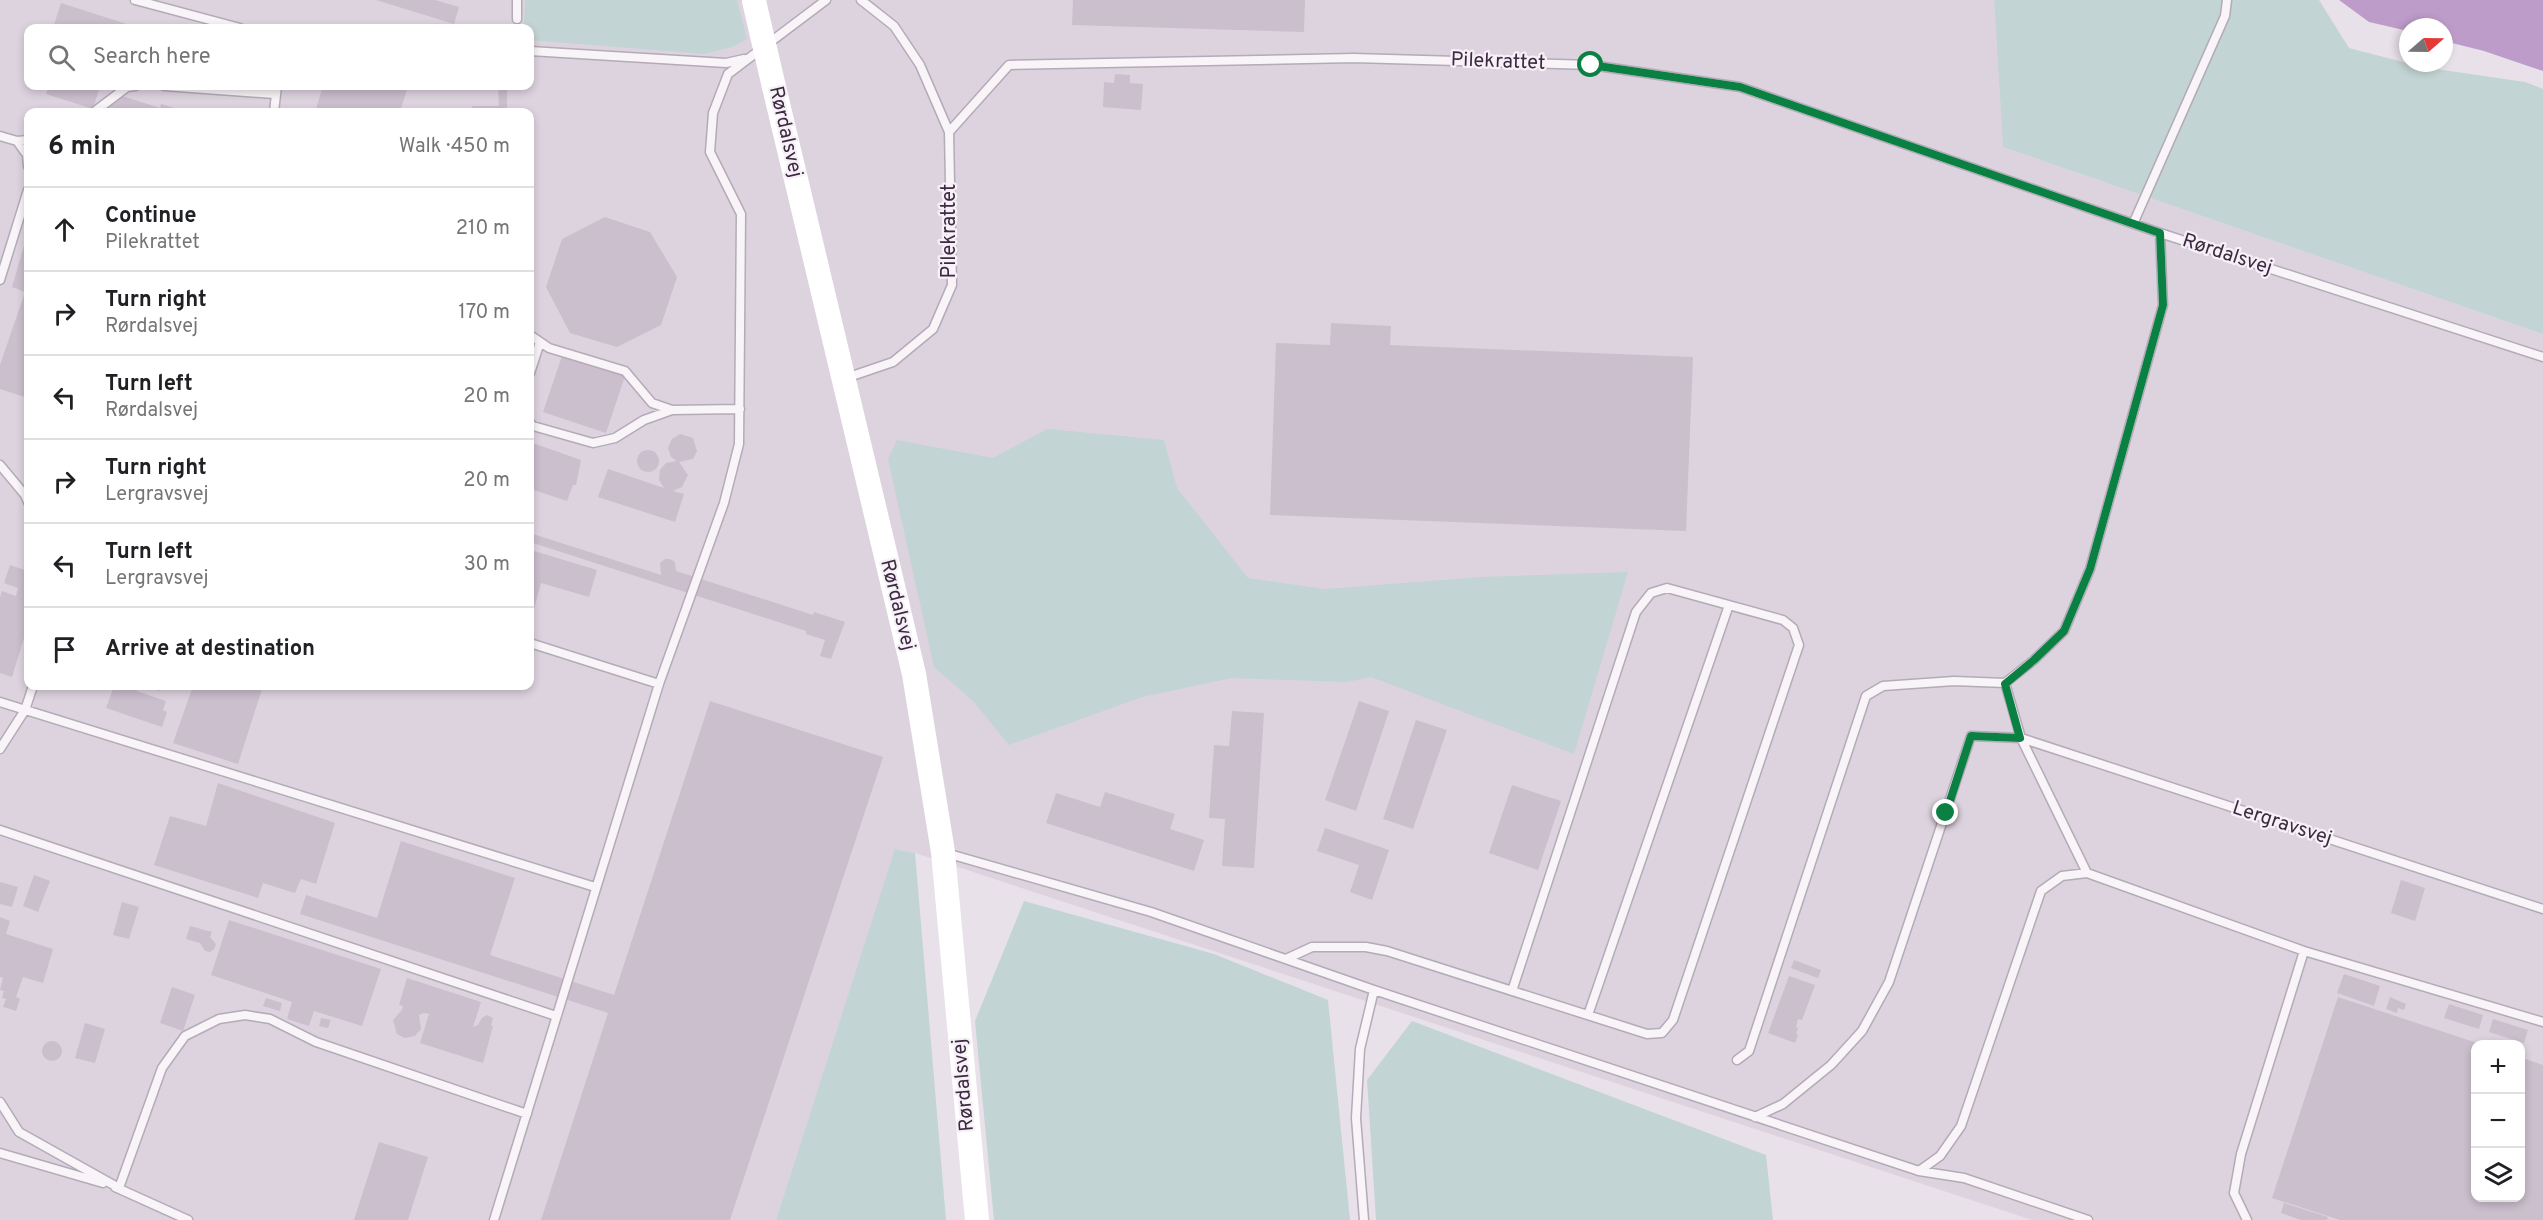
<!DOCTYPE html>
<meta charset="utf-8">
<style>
:root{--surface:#fff;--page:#f6f6f6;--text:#202124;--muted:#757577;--line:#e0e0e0}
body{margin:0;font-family:Overpass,sans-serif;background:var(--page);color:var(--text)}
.controls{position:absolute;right:18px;bottom:18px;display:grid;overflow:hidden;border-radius:12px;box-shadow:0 3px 9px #0003}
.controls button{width:54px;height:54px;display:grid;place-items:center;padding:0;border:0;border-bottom:2px solid var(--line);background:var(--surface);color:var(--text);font:30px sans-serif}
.compass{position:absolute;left:2399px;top:18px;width:54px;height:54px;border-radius:50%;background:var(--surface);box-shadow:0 3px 9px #0003;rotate:70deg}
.stop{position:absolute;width:18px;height:18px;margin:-14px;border:4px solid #0b8043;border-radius:50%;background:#fff}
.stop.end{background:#0b8043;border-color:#fff;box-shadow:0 2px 6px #0008}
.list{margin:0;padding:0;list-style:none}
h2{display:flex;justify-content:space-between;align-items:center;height:78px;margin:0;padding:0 24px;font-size:26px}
h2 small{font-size:20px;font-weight:400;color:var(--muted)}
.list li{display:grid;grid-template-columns:39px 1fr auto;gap:18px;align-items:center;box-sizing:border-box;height:84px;padding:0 24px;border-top:2px solid var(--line)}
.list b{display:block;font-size:22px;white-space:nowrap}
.list p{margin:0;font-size:20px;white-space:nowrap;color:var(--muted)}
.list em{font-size:20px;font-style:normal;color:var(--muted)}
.icon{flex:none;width:33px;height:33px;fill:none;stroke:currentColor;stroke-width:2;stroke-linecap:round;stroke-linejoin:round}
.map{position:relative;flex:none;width:2543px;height:1220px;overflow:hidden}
.search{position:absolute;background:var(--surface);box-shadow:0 3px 9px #0003;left:24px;top:24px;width:510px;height:66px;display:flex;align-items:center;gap:15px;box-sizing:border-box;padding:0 21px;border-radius:12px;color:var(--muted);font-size:22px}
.panel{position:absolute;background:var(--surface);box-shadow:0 3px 9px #0003;left:24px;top:108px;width:510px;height:582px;border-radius:12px}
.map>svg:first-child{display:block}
</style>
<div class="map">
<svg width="2543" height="1220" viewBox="0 0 2543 1220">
<rect width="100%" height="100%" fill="#e8e1ea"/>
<path fill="#ddd3df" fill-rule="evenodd" d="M0 0H1994L2003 147 2543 334V1220H2032L915 853 896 849 776 1220H0ZM28 28H530V86H28ZM28 112H530V686H28ZM2476 1044H2520V1198H2476Z"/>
<path fill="#c2d4d3" d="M525 0H737L747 39 732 47 704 54 530 40V28H524Z
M1994 0H2319L2349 48 2422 67 2525 82 2543 89V334L2003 147Z
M1047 429 1164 440 1177 488 1248 578 1325 589 1482 577 1628 572 1574 754 1371 677 1347 682 1232 678 1142 697 1009 745 973 701 934 667 888 459 897 440 993 458Z
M895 849 915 853 946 1220H776Z
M1024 901 1214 954 1328 1000 1350 1220H994L975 1021Z
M1412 1021 1766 1155 1773 1220H1376L1367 1080Z"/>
<path fill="#be9cca" d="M2339 0H2543V71L2484 51 2444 41V27H2408V31L2369 22Z"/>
<path fill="#cbbecd" d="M376 0H435L459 7 454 24Z
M1073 0H1305L1304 32 1072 25Z
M61 3 139 28H53Z
M1115 74 1130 75V83L1143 84 1141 110 1103 107 1104 82 1114 83Z
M49 86H100L93 109 46 94Z
M323 86H408L400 112H315Z
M498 86H507V112H473L472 106H499Z
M119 95 160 108 161 104 187 112H104Z
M605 217 650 232 677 277 661 325 617 347 570 333 546 287 562 239Z
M28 232V398L0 389V365L25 292 12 287Z
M1331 323 1391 326 1390 345 1693 357 1686 531 1270 515 1276 343 1330 345Z
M562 356 625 376 606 433 543 412Z
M680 434 693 438 697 451 693 459 679 462 688 475 682 487 673 491 684 494 675 522 598 497 608 469 664 488 659 480 660 470 666 463 677 461 671 457 668 448 672 439Z
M530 442 581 460 576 485H573L567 501 534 490 530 501Z
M637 461a11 11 0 1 1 22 0a11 11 0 1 1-22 0Z
M530 533 661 575 660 563 665 559H670L675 562 676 571 813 615 814 612 845 622 831 659 820 656 825 640 806 634V631L530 542Z
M534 551 597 570 589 597 541 583 533 612 530 611V567Z
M10 565 28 571V592L25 599 28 600V625L12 677 0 673V598L2 591 16 596 18 588 4 583Z
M114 686 127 688V686H139L137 691 166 701 163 710 167 712 162 727 106 708Z
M148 686H168L159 691Z
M193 686H263L238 764 173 743Z
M710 701 883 757 730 1220H541L608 1013 300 914 306 895 377 918 401 841 515 878 490 955 614 995Z
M1359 701 1389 711 1356 811 1325 800Z
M1232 711 1264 713 1254 868 1222 866 1225 819 1209 818 1214 745 1229 746Z
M1416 720 1447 730 1413 829 1383 819Z
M218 783 335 823 316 884 301 879 295 893 263 883 258 898 154 865 170 816 206 826Z
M1512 785 1561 801 1538 870 1489 853Z
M1105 792 1175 814 1170 829 1204 840 1194 871 1046 823 1056 793 1100 807Z
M1325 828 1389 850 1372 900 1350 892 1359 865 1317 851Z
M34 875 50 881 38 912 23 906Z
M2401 880 2425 888 2415 921 2391 913Z
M0 882 18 887 12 907 0 904Z
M122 902 139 907 129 939 113 935Z
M0 917 10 921 6 934 53 949 43 983 23 977 16 997 20 999 16 1011 3 1007 6 999 2 998 4 991 0 990 3 978 0 977Z
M229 920 381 969 362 1026 314 1011 309 1026 287 1019 292 1002 211 975Z
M190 926 212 932 210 937 216 944 214 949 210 952 205 951 200 943 186 939Z
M1794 960 1821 970 1818 978 1791 968Z
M2344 974 2380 986 2374 1006 2337 993Z
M1789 976 1815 985 1802 1020 1798 1019 1796 1027 1798 1028 1796 1034 1798 1035 1795 1043 1768 1033Z
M407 978 481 1002 473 1027 478 1025 482 1018 487 1015 493 1018 491 1026H493L483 1063 420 1043 429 1014 424 1013 419 1015 421 1029 415 1036 405 1038 397 1034 393 1020 402 1010 403 1006 399 1005Z
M172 987 195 995 183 1031 160 1023Z
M2338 997 2480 1044H2476V1198H2520V1057L2543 1065V1220H2340L2272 1198Z
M2390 997 2406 1004 2404 1010 2398 1008 2397 1013 2386 1009Z
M266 998 282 1003 280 1011 263 1006Z
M2449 1004 2483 1015 2479 1029 2444 1018Z
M321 1018 331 1020 328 1028 319 1026Z
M2493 1019 2528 1030 2524 1043 2489 1032Z
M85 1023 105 1029 95 1063 75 1058Z
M42 1051a10 10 0 1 1 20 0a10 10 0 1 1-20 0Z
M379 1142 428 1157 408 1220H354Z
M2284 1203 2328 1217 2327 1220H2301L2281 1213Z"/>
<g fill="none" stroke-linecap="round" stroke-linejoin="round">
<defs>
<path id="lane" d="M135 0 240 28
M517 19V0
M530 51 726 63 744 59
M164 86 274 94
M94 112 127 87 135 86
M274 112 277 86
M949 132 1009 65 1354 58 1591 65 1740 87 2160 233 2543 357
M0 136 17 141 28 140
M17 141 27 155 28 166
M2133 224 2225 16 2227 0
M0 280 28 190
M530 335 549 348 625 371 652 403 672 410 740 409
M530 373 540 342
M846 378 893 362 933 329 952 285 949 132 920 65 894 26 861 0
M530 423 533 426 593 443 615 438 644 420 672 410
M0 465 25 495 28 502
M530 643 659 684
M0 702 595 887
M0 749 25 710 33 686
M0 830 556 1016
M946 853 1151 912 1374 990 1919 1171
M2087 873 2021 738 2543 909
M1286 959 1312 947H1366L1387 951 1647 1034 1662 1033 1673 1020 1799 645 1793 628 1783 620 1667 588 1651 593 1636 612 1512 991
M1588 1015 1729 605
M1737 1060 1749 1051 1866 696 1883 686 1954 681 2005 683
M0 1102 19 1132 119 1188 162 1068 185 1036 219 1019 245 1015 270 1019 316 1042 527 1114
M1755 1117 1783 1104 1831 1065 1862 1031 1889 982 1971 736 2021 738 2005 683 2034 660 2064 631 2090 569 2163 305 2160 233
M0 1153 103 1183
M115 1187 188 1220
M494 1220 659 684 724 503 739 444 741 214 710 152 713 113 728 74 826 0
M1364 1220 1356 1118 1360 1049 1374 990
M2088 1220 1964 1178 1919 1171 1940 1156 1961 1126 2041 891 2062 876 2087 873 2304 951 2543 1022
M2247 1220 2234 1193 2241 1154 2304 951"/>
</defs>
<use href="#lane" stroke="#b5aab8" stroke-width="11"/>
<use href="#lane" stroke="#f8f4f8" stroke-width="8"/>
<path stroke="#fff" stroke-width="24" d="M774 87 914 674 943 852 977 1220"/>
<path stroke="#fff" stroke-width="24" d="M754 1 774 87"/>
</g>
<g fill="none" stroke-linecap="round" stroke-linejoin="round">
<path stroke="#0b8043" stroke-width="8" d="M1591 65 1740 87 2160 233 2163 305 2090 569 2064 631 2034 660 2005 684 2020 738 1971 736 1946 813"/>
</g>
<g text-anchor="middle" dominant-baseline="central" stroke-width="4.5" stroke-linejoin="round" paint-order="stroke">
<g font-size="20" fill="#3e2942" stroke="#f6f1f7">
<text transform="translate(1498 62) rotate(2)">Pilekrattet</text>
<text transform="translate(785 132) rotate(77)">Rørdalsvej</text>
<text transform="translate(950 231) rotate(-90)">Pilekrattet</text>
<text transform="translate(2227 255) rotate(18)">Rørdalsvej</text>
<text transform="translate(897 605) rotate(76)">Rørdalsvej</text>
<text transform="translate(2282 824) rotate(18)">Lergravsvej</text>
<text transform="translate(964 1085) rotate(-95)">Rørdalsvej</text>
</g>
</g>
</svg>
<div class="controls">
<button>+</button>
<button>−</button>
<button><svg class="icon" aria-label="layers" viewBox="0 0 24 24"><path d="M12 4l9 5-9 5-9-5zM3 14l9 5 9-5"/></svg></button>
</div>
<svg class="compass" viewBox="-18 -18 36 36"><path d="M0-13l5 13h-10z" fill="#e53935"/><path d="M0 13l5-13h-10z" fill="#757577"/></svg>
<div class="stop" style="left:1591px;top:65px"></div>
<div class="stop end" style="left:1946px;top:813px"></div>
<div class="search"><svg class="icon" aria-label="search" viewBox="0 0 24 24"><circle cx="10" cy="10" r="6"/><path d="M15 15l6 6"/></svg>Search here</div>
<section class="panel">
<h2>6 min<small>Walk · 450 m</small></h2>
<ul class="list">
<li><svg class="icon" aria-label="ahead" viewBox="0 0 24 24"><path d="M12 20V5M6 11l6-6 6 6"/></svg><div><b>Continue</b><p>Pilekrattet</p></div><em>210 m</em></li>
<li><svg class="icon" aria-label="right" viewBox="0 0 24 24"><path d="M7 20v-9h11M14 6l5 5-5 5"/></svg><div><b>Turn right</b><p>Rørdalsvej</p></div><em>170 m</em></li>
<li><svg class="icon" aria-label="left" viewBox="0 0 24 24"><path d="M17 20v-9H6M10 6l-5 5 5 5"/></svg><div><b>Turn left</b><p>Rørdalsvej</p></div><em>20 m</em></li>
<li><svg class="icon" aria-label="right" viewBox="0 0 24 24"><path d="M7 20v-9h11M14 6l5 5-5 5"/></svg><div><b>Turn right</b><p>Lergravsvej</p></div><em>20 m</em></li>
<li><svg class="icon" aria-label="left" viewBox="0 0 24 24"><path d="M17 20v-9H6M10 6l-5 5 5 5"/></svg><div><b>Turn left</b><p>Lergravsvej</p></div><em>30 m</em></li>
<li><svg class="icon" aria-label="arrive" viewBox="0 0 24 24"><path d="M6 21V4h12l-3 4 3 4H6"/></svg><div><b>Arrive at destination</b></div></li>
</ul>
</section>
</div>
